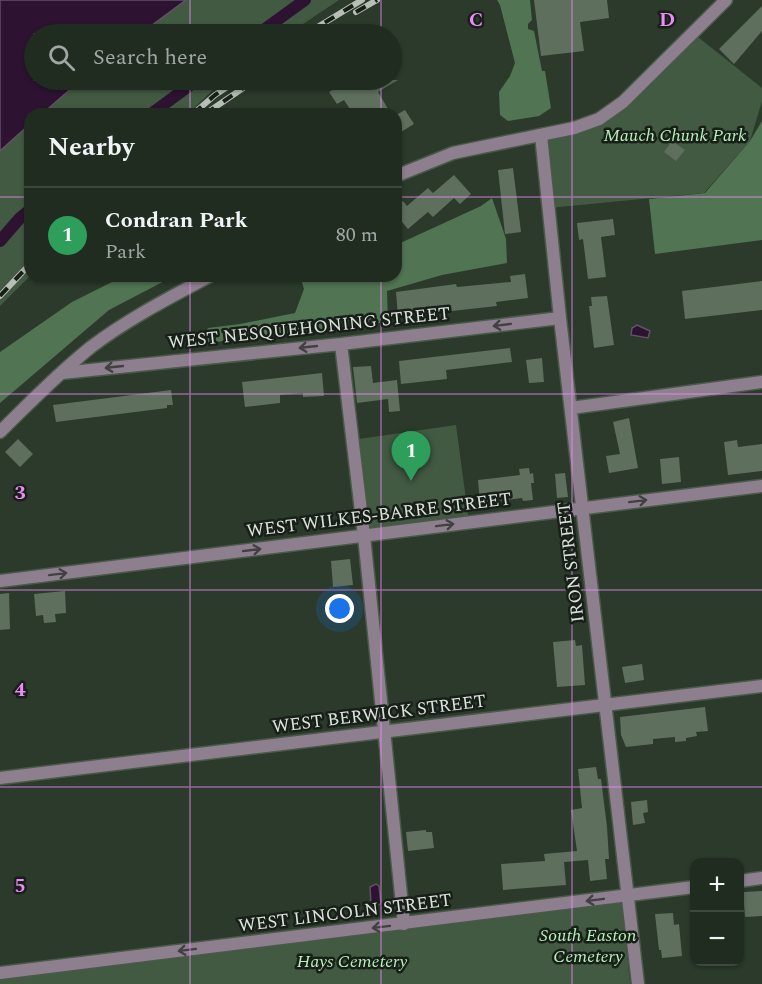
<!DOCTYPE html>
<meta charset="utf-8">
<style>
:root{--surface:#202c20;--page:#283429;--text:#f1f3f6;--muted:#a2a7a5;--line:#3d483e;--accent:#db2777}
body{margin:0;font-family:Spectral,serif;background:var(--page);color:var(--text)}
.controls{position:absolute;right:18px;bottom:18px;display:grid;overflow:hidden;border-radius:12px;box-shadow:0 2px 4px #0004}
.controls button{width:54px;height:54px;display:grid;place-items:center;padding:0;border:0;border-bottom:2px solid var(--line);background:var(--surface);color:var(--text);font:30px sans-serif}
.you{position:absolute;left:340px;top:609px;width:21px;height:21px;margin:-15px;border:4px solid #fff;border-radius:50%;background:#1a73e8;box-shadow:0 0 0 9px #1a73e833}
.badge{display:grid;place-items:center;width:39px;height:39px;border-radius:50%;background:var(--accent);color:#fff;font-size:20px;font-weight:700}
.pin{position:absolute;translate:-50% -50px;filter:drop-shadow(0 2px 3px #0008)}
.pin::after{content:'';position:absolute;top:32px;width:21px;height:18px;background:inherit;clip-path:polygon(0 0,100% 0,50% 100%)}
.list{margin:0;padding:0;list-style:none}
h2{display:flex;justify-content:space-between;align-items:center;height:78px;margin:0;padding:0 24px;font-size:26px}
h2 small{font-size:20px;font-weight:400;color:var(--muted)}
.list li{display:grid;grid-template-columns:39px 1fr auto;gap:18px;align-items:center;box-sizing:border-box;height:96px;padding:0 24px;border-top:2px solid var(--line)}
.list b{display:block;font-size:22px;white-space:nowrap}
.list p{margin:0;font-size:20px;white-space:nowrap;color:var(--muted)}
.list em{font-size:20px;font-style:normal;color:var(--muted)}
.icon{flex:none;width:33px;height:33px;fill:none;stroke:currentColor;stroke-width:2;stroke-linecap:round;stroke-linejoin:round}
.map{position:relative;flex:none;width:762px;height:984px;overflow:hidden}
.search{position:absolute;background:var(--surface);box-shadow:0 2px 4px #0004;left:24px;top:24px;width:378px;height:66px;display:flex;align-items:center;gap:15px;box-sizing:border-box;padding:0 21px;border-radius:33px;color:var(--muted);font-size:22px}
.panel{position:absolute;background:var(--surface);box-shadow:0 2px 4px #0004;left:24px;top:108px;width:378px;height:174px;border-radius:18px}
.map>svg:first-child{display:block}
</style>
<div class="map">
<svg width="762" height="984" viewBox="0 0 762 984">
<rect width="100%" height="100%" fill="#2b3a2b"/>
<path fill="#425942" d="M183 0H339L288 34H138Z
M693 33 762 88V101L750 141 704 193 549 208 541 135 614 110Z
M81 80H223L188 114H41Z
M30 124V276L0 306V150Z
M456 425 469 522 364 536 352 440Z
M622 903 630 984H0V978Z"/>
<path fill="#517452" d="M497 0H530L532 20 528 24V29L534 31 542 71H545L551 108 539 116 508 121 500 115 499 92 510 76 515 63 500 5Z
M762 121V240L655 254 649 199 705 193 750 141Z
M492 198 506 239 507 263 442 275 387 291 388 322 198 344 208 328 240 324 295 313 304 289 300 276H396V245L481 206Z
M124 276H174L109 310 0 403V352L72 302Z"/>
<path fill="#2d1331" stroke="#615264" stroke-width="1.5" d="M0 0H186L140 34H34V80H81L42 114H30V124L0 151Z
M637 325 650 331 648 338 631 335 632 328Z
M376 884 379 886 381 904 371 905 370 887Z"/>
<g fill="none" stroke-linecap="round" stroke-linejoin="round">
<path stroke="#2d1331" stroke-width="12" d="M258 34 305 0
M151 114 197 80
M0 241 20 218 30 210"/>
</g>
<path fill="#5e6f5e" d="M534 0H607L609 18 580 22 584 51 541 56Z
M762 6V31L734 64 719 49Z
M350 80H398L378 92 391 114H353L344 100 337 104 329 92Z
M405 110 414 124 396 135V115Z
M672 141 685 150 676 161 664 152Z
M513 168 521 232 505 234 498 170Z
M454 175 471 194 460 204 454 198 433 217 428 212 408 229 396 215V207L403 201 407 206 428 188 433 193Z
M613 219 615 235 601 237 606 277 588 279 583 239 579 240 577 223Z
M525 274 528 298 496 302 497 306 398 317 396 292 456 284 457 287 511 282 510 276Z
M762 281V310L685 319 682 291Z
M607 296 614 345 594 348 589 306H592L591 297Z
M510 348 512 362 446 370 447 379 401 384 399 361Z
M542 358 544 382 529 383 526 360Z
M371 366 373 383 397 380 400 411 389 412 388 399 357 403 353 367Z
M322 373 324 396 303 397V393L280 395V403L245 407 242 382Z
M171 390 173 405H167V408L56 422 53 405Z
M629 418 638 468 609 473 606 456 620 454 613 422Z
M18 439 33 454 20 467 5 452Z
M737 440 738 447 762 444V471L728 475 724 442Z
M679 457 681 482 662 484 660 459Z
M529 468 530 474 533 473 534 483H531L533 500 523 501 522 498 480 503 478 480 520 475 519 469Z
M565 473 568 497 557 498 555 474Z
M350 559 353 585 333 587 331 561Z
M65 591 66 613 55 614 56 622 44 623 43 615 36 616 34 594Z
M9 593 10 629 0 630V594Z
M575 640 576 646 582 645 585 685 557 687 553 642Z
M642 664 644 680 625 683 622 667Z
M705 707 708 731 696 732 697 736 686 738V741L675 742V737L653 739V744L626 747 621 735 620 717Z
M596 767 598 779H601L607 827 609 859H605L607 879 590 881 588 860 564 862 566 885 503 890 501 864 545 861 544 854 577 851 571 810 582 808 578 769Z
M647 800 648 812 643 813 645 823 633 825 631 802Z
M426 830V832H432L434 848 408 851 406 832Z
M762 891V916L745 917 743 892Z
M673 913 674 925 679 924 682 956 662 958 661 950H659L655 914Z"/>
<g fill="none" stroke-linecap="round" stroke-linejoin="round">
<defs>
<path id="minor" d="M541 135 560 318 638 984
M341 344 364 536 404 924
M62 373 341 344 560 318
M571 408 762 382
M0 581 762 486
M0 778 762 686
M740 881 762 878
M0 973 694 887"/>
<path id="tertiary" d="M396 176 453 153 574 128 599 119 623 102 726 0
M0 432C29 403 59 373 91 347 128 319 169 298 210 276"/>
</defs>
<use href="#minor" stroke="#4b594b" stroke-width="15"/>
<use href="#tertiary" stroke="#4b594b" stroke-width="15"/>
<use href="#minor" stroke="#8e7f8f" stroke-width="12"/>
<use href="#tertiary" stroke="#8e7f8f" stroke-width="12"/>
<defs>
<path id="rail" d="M356 12 377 0
M306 34 362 0
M193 114 215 95 238 80
M205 114 255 80
M0 296 30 264"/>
</defs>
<use href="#rail" stroke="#b5bfb5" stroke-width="6"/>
<use href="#rail" stroke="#181f18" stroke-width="4" stroke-dasharray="11" stroke-linecap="butt"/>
</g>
<defs><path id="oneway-shaft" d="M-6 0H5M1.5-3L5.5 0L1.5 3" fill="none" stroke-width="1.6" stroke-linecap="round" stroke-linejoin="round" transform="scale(1.5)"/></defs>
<g stroke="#414142">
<use href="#oneway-shaft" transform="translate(502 325) rotate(173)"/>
<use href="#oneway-shaft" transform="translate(308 347) rotate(174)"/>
<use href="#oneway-shaft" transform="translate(114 367) rotate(174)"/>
<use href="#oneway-shaft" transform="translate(638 501) rotate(-7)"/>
<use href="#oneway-shaft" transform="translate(445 525) rotate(-7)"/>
<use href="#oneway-shaft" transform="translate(252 550) rotate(-7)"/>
<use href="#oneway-shaft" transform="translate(58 574) rotate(-7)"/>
<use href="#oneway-shaft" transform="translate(595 900) rotate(173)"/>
<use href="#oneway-shaft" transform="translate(381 927) rotate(173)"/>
<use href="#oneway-shaft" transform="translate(187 950) rotate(173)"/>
</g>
<path fill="none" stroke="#ed8cf9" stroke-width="1.5" stroke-opacity="0.55" d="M190 0V34M381 0V34M572 0V984M190 80V114M381 80V114M0 197H30M396 197H762M190 276V984M381 276V984M0 394H762M0 590H762M0 787H762"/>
<g text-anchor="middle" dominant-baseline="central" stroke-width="5" stroke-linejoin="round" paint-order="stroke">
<g font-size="18" font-style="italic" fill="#b7f0b8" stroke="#181f18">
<text x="675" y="135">Mauch Chunk Park</text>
<text x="588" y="935">South Easton<tspan x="588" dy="21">Cemetery</tspan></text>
<text x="352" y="961">Hays Cemetery</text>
</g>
<g font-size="18" fill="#dbe4db" stroke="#181f18">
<text transform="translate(309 328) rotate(-6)">WEST NESQUEHONING STREET</text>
<text transform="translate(379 515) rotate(-7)">WEST WILKES-BARRE STREET</text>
<text transform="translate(571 562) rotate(-97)">IRON STREET</text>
<text transform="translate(379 714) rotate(-7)">WEST BERWICK STREET</text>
<text transform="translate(345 913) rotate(-7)">WEST LINCOLN STREET</text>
</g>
</g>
<g font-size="20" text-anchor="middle" font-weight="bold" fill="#ed8cf9" stroke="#181f18" stroke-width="5" stroke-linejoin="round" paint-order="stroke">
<text x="476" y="26">C</text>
<text x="667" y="26">D</text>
<text x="20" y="499">3</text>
<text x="20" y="696">4</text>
<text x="20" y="892">5</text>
</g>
</svg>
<div class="controls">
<button>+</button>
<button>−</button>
</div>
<div class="you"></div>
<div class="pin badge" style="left:411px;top:481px;background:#2e9e5b">1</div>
<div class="search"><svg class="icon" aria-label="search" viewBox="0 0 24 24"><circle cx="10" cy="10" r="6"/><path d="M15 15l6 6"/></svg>Search here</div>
<section class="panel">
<h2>Nearby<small></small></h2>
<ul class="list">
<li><span class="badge" style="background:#2e9e5b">1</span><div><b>Condran Park</b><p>Park</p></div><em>80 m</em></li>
</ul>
</section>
</div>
